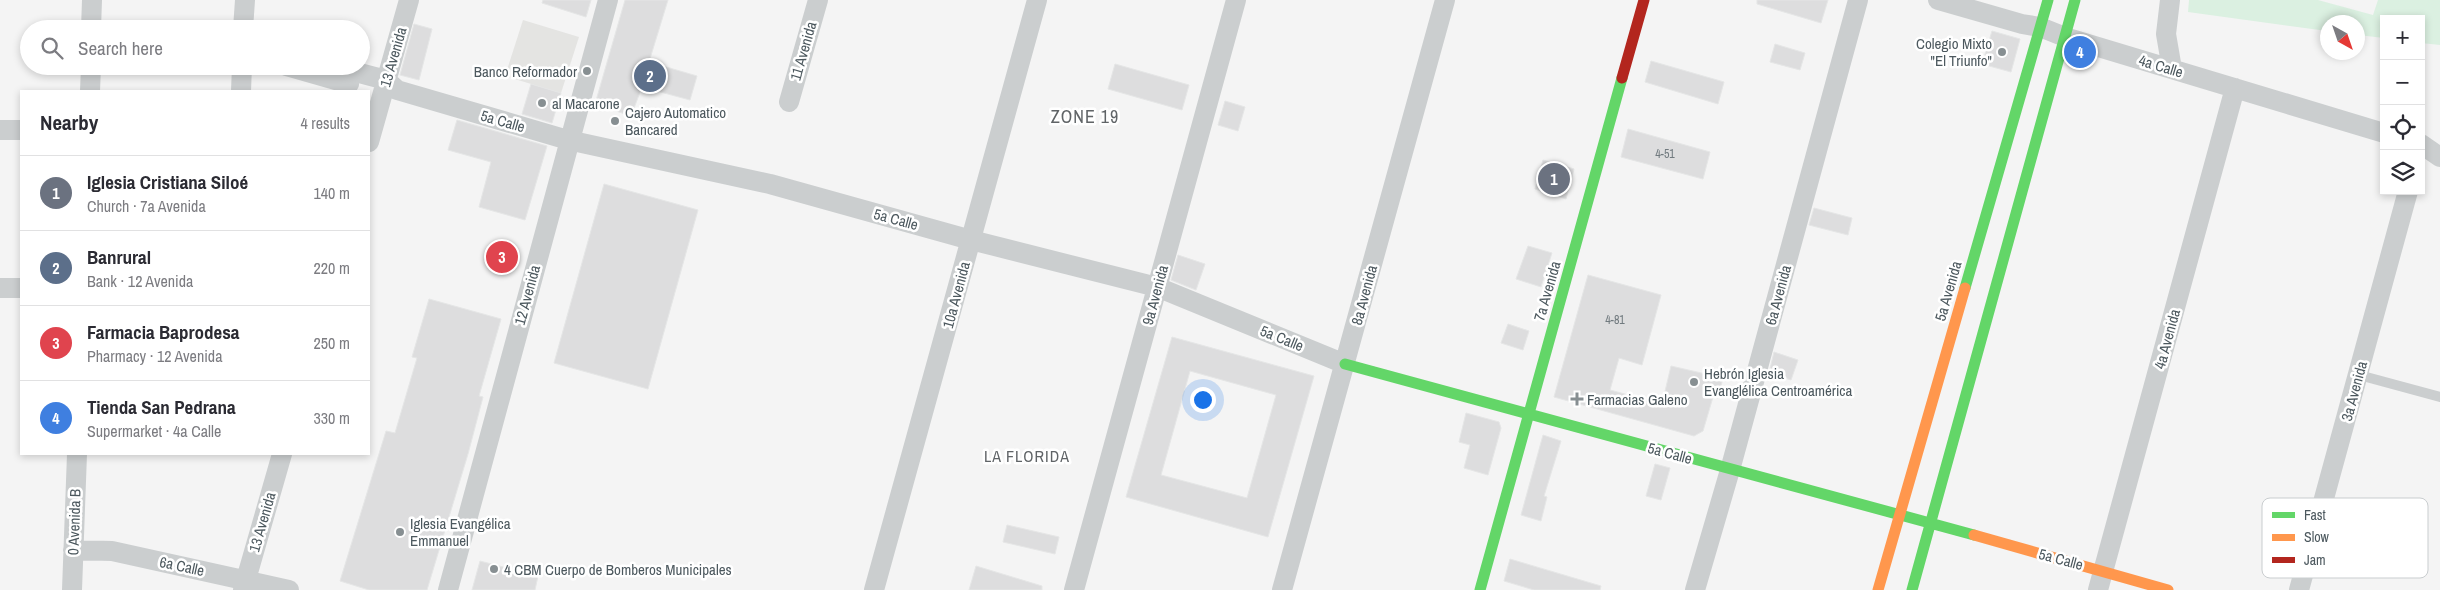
<!DOCTYPE html>
<meta charset="utf-8">
<style>
:root{--surface:#fff;--page:#f2f2f3;--text:#2b2b33;--muted:#7c7c81;--line:#e1e1e2;--accent:#0f766e}
body{margin:0;font-family:"Archivo Narrow",sans-serif;background:var(--page);color:var(--text)}
.controls{position:absolute;right:15px;top:15px;display:grid;overflow:hidden;border-radius:0px;box-shadow:0 2px 8px #0003}
.controls button{width:45px;height:45px;display:grid;place-items:center;padding:0;border:0;border-bottom:1px solid var(--line);background:var(--surface);color:var(--text);font:25px sans-serif}
.compass{position:absolute;left:2320px;top:15px;width:45px;height:45px;border-radius:50%;background:var(--surface);box-shadow:0 2px 8px #0003;rotate:140deg}
.you{position:absolute;left:1202px;top:399px;width:18px;height:18px;margin:-12px;border:4px solid #fff;border-radius:50%;background:#1a73e8;box-shadow:0 0 0 8px #1a73e833}
.badge{display:grid;place-items:center;width:32px;height:32px;border-radius:50%;background:var(--accent);color:#fff;font-size:16px;font-weight:700}
.pin{position:absolute;translate:-50% -50%;border:2px solid #fff;box-shadow:0 1px 5px #0006}
.list{margin:0;padding:0;list-style:none}
h2{display:flex;justify-content:space-between;align-items:center;height:65px;margin:0;padding:0 20px;font-size:21px}
h2 small{font-size:16px;font-weight:400;color:var(--muted)}
.list li{display:grid;grid-template-columns:32px 1fr auto;gap:15px;align-items:center;box-sizing:border-box;height:75px;padding:0 20px;border-top:1px solid var(--line)}
.list b{display:block;font-size:19px;white-space:nowrap}
.list p{margin:0;font-size:16px;white-space:nowrap;color:var(--muted)}
.list em{font-size:16px;font-style:normal;color:var(--muted)}
.icon{flex:none;width:28px;height:28px;fill:none;stroke:currentColor;stroke-width:2;stroke-linecap:round;stroke-linejoin:round}
.map{position:relative;flex:none;width:2440px;height:590px;overflow:hidden}
.search{position:absolute;background:var(--surface);box-shadow:0 2px 8px #0003;left:20px;top:20px;width:350px;height:55px;display:flex;align-items:center;gap:12px;box-sizing:border-box;padding:0 18px;border-radius:28px;color:var(--muted);font-size:19px}
.panel{position:absolute;background:var(--surface);box-shadow:0 2px 8px #0003;left:20px;top:90px;width:350px;height:365px;border-radius:0px}
.map>svg:first-child{display:block}
</style>
<div class="map">
<svg width="2440" height="590" viewBox="0 0 2440 590">
<rect width="100%" height="100%" fill="#f4f4f4"/>
<path fill="#e4e4e2" d="M523 20 579 37 561 93 505 76Z"/>
<path fill="#dbf0e1" d="M2189 0H2318L2373 15 2378 0H2440V45L2421 43V19H2384V38L2358 35V22H2328L2327 31 2188 12Z"/>
<path fill="#ddddde" stroke="#e5e6e6" fill-rule="evenodd" d="M543 0H591L586 17 542 3Z
M625 0H668L649 62 697 76 690 100 642 87 631 116 595 104Z
M1757 0H1828L1821 23 1757 4Z
M414 24 432 29 419 80 400 75Z
M1992 31 2020 39 2011 72 1982 64Z
M1775 44 1805 53 1800 70 1770 62Z
M2077 53 2089 57 2088 61 2075 58Z
M1651 61 1724 82 1718 104 1645 82Z
M1115 64 1189 85 1182 110 1108 89Z
M531 84 561 93 552 123 522 114Z
M1225 101 1245 107 1238 131 1218 125Z
M457 120 547 146 525 220 479 207 491 162 448 150Z
M1628 129 1710 152 1703 179 1621 157Z
M1543 160 1574 169 1566 199 1535 189Z
M604 184 698 210 648 389 554 363Z
M1814 208 1852 218 1848 235 1809 225Z
M489 245 519 254 515 269 484 260Z
M1528 246 1552 253 1541 287 1516 279Z
M1178 255 1205 264 1196 290 1171 280Z
M1588 275 1661 295 1642 365 1619 358 1610 390 1662 404 1671 366 1723 378 1718 398 1713 397 1703 431 1694 436 1554 397Z
M429 299 501 319 479 396 483 397 468 454 427 590H369L340 581 386 431 395 433 417 358 412 357Z
M1508 324 1529 331 1523 350 1501 343Z
M1172 337 1314 376 1268 537 1126 497ZM1190 371 1276 395 1247 498 1161 475Z
M1774 352 1798 360 1791 380 1769 373Z
M1466 413 1499 422 1501 428 1488 475 1464 468 1470 445 1459 442Z
M1543 435 1561 441 1544 496 1547 497 1541 521 1521 515Z
M1655 464 1670 468 1661 500 1646 496Z
M1007 525 1059 537 1055 554 1003 542Z
M1510 559 1601 586 1600 590H1534L1504 581Z
M480 561 538 576 535 590H472Z
M976 566 1042 586V590H969Z"/>
<g fill="none" stroke-linecap="round" stroke-linejoin="round">
<path stroke="#cbcecf" stroke-width="10" d="M2359 375 2440 397"/>
<path stroke="#cbcecf" stroke-width="20" d="M1938 0 2022 24 2040 27 2065 37 2384 133
M2170 0 2166 34 2172 69
M91 29 92 0
M243 29 245 0
M286 66 349 84
M333 66 386 80 397 90 568 140 770 184 971 240 1157 287 1345 364
M90 91 91 66
M241 91 242 66
M789 102 818 0
M0 130H21
M369 142 409 0
M2421 144 2440 157
M0 288H21
M73 550 112 551 289 590
M72 590 77 454
M243 590 282 454
M448 590 608 0
M874 590 1037 0
M1074 590 1236 0
M1282 590 1445 0
M1695 590 1730 470 1858 0
M2098 590 2235 88
M2299 590 2408 191"/>
<path stroke="#63d668" stroke-width="11" d="M1965 288 2048 0
M1345 364 1974 535
M1480 590 1622 78
M1912 590 2075 0"/>
<path stroke="#ff974d" stroke-width="11" d="M1974 535 2168 590
M1878 590 1965 288"/>
<path stroke="#b3261e" stroke-width="11" d="M1622 78 1644 0"/>
</g>
<g fill="#878f92" stroke="#fff" stroke-width="2">
<circle cx="2002" cy="52" r="5"/>
<circle cx="587" cy="71" r="5"/>
<circle cx="542" cy="103" r="5"/>
<circle cx="615" cy="121" r="5"/>
<circle cx="1694" cy="382" r="5"/>
<path d="M1574.5 391.5h5v5h5v5h-5v5h-5v-5h-5v-5h5z"/>
<circle cx="400" cy="532" r="5"/>
<circle cx="494" cy="569" r="5"/>
</g>
<g text-anchor="middle" dominant-baseline="central" stroke-width="5" stroke-linejoin="round" paint-order="stroke">
<g font-size="12" fill="#717a7f">
<text x="1665" y="154">4-51</text>
<text x="1615" y="320">4-81</text>
</g>
<g font-size="15" fill="#4c585e" stroke="#fff" text-anchor="start">
<text x="1992" y="43" text-anchor="end">Colegio Mixto<tspan x="1992" dy="17">"El Triunfo"</tspan></text>
<text x="577" y="71" text-anchor="end">Banco Reformador</text>
<text x="552" y="103">al Macarone</text>
<text x="625" y="112">Cajero Automatico<tspan x="625" dy="17">Bancared</tspan></text>
<text x="1704" y="373">Hebrón Iglesia<tspan x="1704" dy="17">Evanglélica Centroamérica</tspan></text>
<text x="1587" y="399">Farmacias Galeno</text>
<text x="410" y="523">Iglesia Evangélica<tspan x="410" dy="17">Emmanuel</tspan></text>
<text x="504" y="569">4 CBM Cuerpo de Bomberos Municipales</text>
</g>
<g font-size="15" fill="#4c585e" stroke="#fff">
<text transform="translate(803 51) rotate(-74)">11 Avenida</text>
<text transform="translate(393 57) rotate(-74)">13 Avenida</text>
<text transform="translate(2161 66) rotate(17)">4a Calle</text>
<text transform="translate(503 121) rotate(16)">5a Calle</text>
<text transform="translate(896 219) rotate(15)">5a Calle</text>
<text transform="translate(1547 291) rotate(-74)">7a Avenida</text>
<text transform="translate(1948 291) rotate(-74)">5a Avenida</text>
<text transform="translate(527 295) rotate(-75)">12 Avenida</text>
<text transform="translate(956 295) rotate(-75)">10a Avenida</text>
<text transform="translate(1155 295) rotate(-75)">9a Avenida</text>
<text transform="translate(1364 295) rotate(-75)">8a Avenida</text>
<text transform="translate(1778 295) rotate(-75)">6a Avenida</text>
<text transform="translate(1282 338) rotate(22)">5a Calle</text>
<text transform="translate(2167 339) rotate(-75)">4a Avenida</text>
<text transform="translate(2354 391) rotate(-75)">3a Avenida</text>
<text transform="translate(1670 453) rotate(15)">5a Calle</text>
<text transform="translate(74 522) rotate(-88)">0 Avenida B</text>
<text transform="translate(262 522) rotate(-74)">13 Avenida</text>
<text transform="translate(2061 559) rotate(15)">5a Calle</text>
<text transform="translate(182 566) rotate(12)">6a Calle</text>
</g>
<g font-size="16" letter-spacing="1" fill="#606467" stroke="#fff">
<text x="1027" y="456">LA FLORIDA</text>
</g>
<g font-size="18" letter-spacing="1" fill="#606467" stroke="#fff">
<text x="1085" y="116">ZONE 19</text>
</g>
</g>
<rect x="2262" y="498" width="166" height="80" rx="8" fill="#fff" stroke="#c9cdcf" stroke-width="1"/>
<rect x="2272" y="512" width="23" height="6" fill="#63d668"/>
<rect x="2272" y="534" width="23" height="7" fill="#ff974d"/>
<rect x="2272" y="557" width="23" height="6" fill="#b3261e"/>
<g font-size="14" fill="#4c585e">
<text x="2304" y="520">Fast</text>
<text x="2304" y="542">Slow</text>
<text x="2304" y="565">Jam</text>
</g>
</svg>
<div class="controls">
<button>+</button>
<button>−</button>
<button><svg class="icon" aria-label="locate" viewBox="0 0 24 24"><circle cx="12" cy="12" r="6"/><path d="M12 2v4M12 18v4M2 12h4M18 12h4"/></svg></button>
<button><svg class="icon" aria-label="layers" viewBox="0 0 24 24"><path d="M12 4l9 5-9 5-9-5zM3 14l9 5 9-5"/></svg></button>
</div>
<svg class="compass" viewBox="-18 -18 36 36"><path d="M0-13l5 13h-10z" fill="#e53935"/><path d="M0 13l5-13h-10z" fill="#7c7c81"/></svg>
<div class="you"></div>
<div class="pin badge" style="left:1554px;top:179px;background:#6b7280">1</div>
<div class="pin badge" style="left:650px;top:76px;background:#5c6f8a">2</div>
<div class="pin badge" style="left:502px;top:257px;background:#e0444e">3</div>
<div class="pin badge" style="left:2080px;top:52px;background:#3f7fe0">4</div>
<div class="search"><svg class="icon" aria-label="search" viewBox="0 0 24 24"><circle cx="10" cy="10" r="6"/><path d="M15 15l6 6"/></svg>Search here</div>
<section class="panel">
<h2>Nearby<small>4 results</small></h2>
<ul class="list">
<li><span class="badge" style="background:#6b7280">1</span><div><b>Iglesia Cristiana Siloé</b><p>Church · 7a Avenida</p></div><em>140 m</em></li>
<li><span class="badge" style="background:#5c6f8a">2</span><div><b>Banrural</b><p>Bank · 12 Avenida</p></div><em>220 m</em></li>
<li><span class="badge" style="background:#e0444e">3</span><div><b>Farmacia Baprodesa</b><p>Pharmacy · 12 Avenida</p></div><em>250 m</em></li>
<li><span class="badge" style="background:#3f7fe0">4</span><div><b>Tienda San Pedrana</b><p>Supermarket · 4a Calle</p></div><em>330 m</em></li>
</ul>
</section>
</div>
